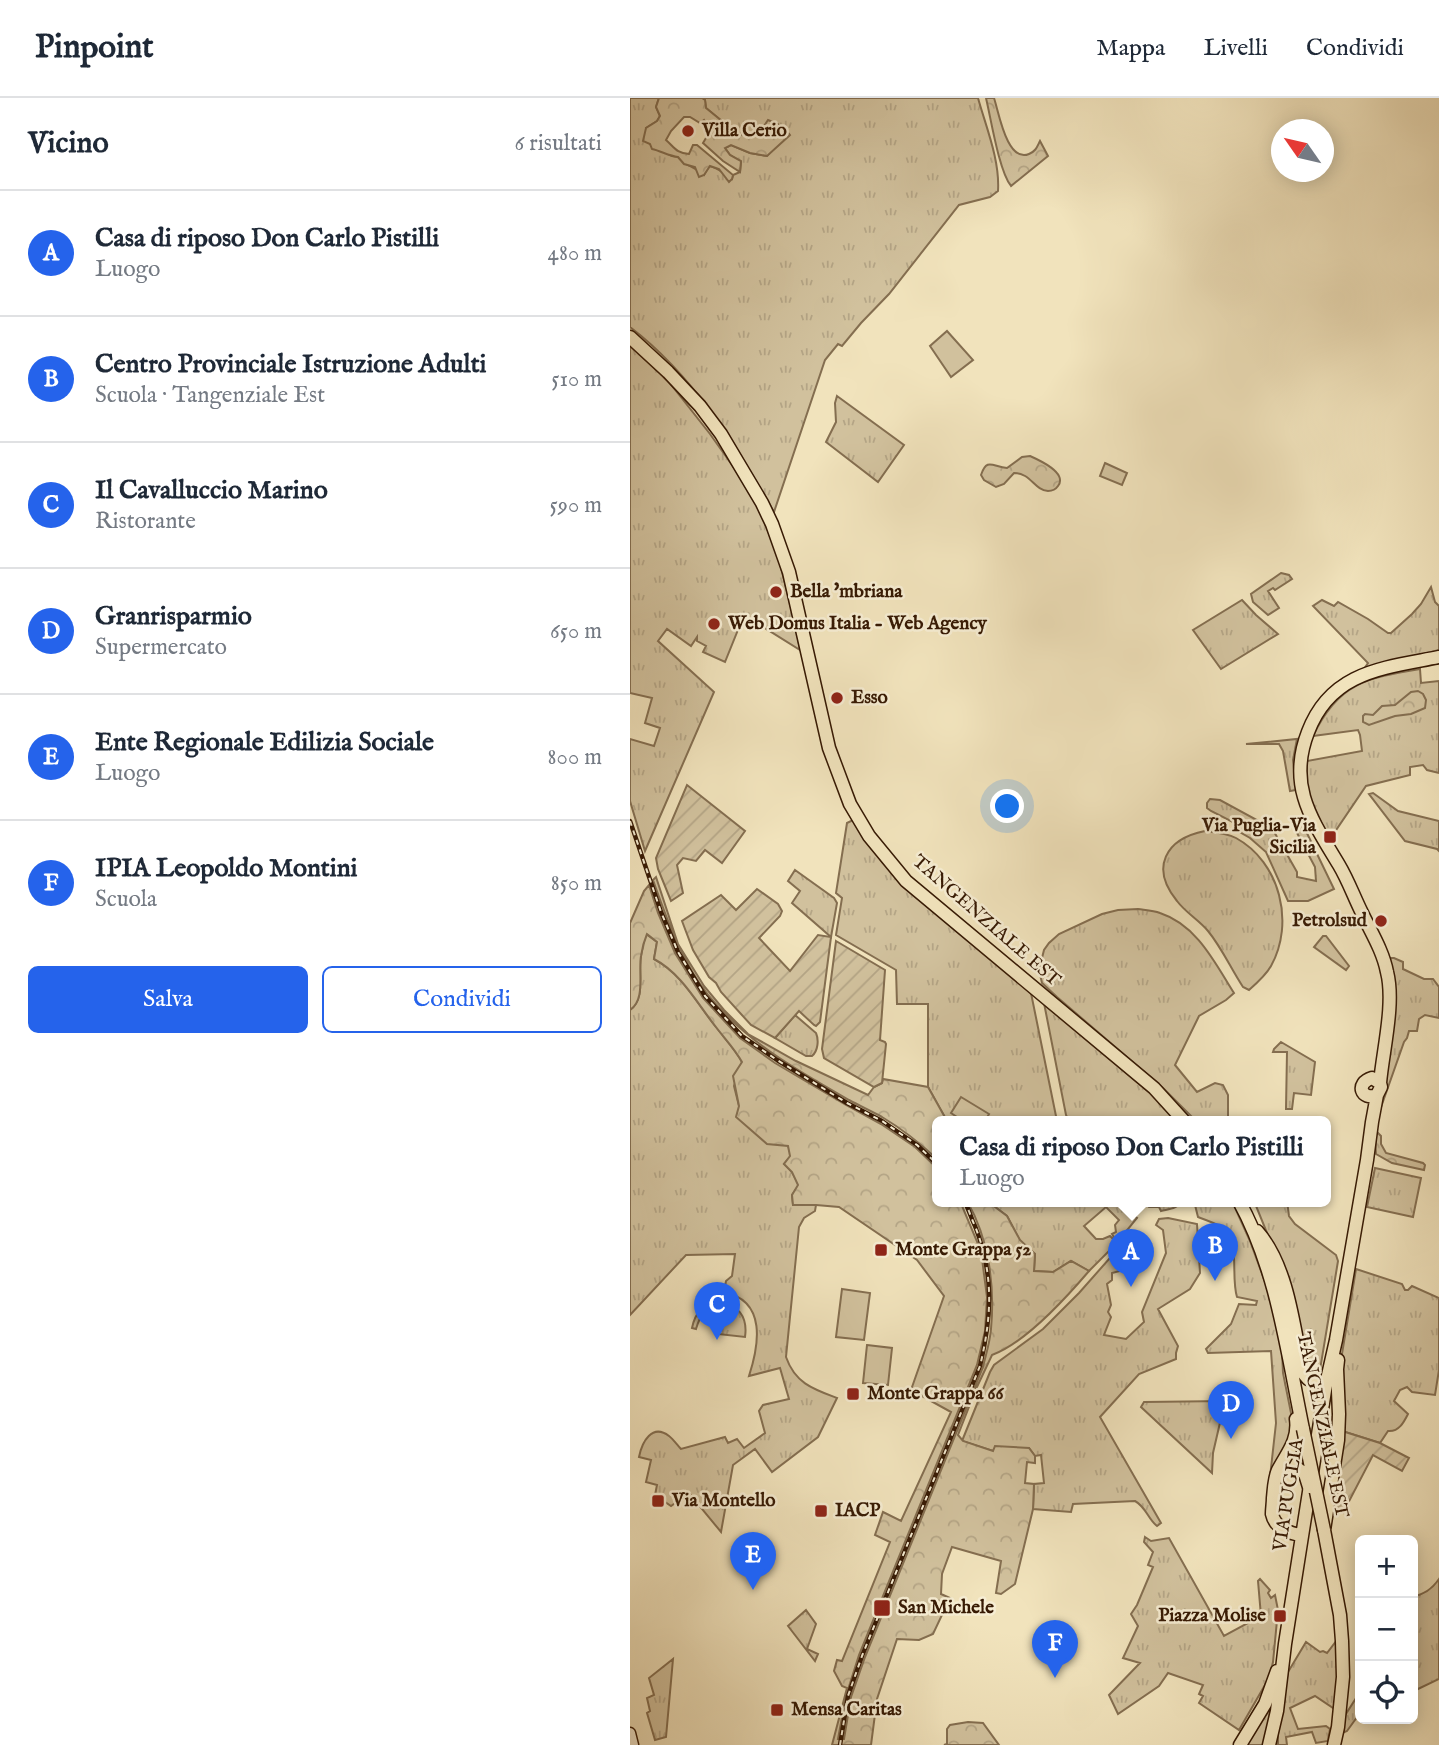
<!DOCTYPE html>
<html lang="it">
<meta charset="utf-8">
<style>
:root{--surface:#fff;--page:#f2f2f3;--text:#1f2937;--muted:#747a83;--line:#e0e1e3;--accent:#2563eb}
body{margin:0;font-family:"IM FELL English",serif;background:var(--page);color:var(--text)}
.controls{position:absolute;right:21px;bottom:21px;display:grid;overflow:hidden;border-radius:10px;box-shadow:0 4px 18px #0003}
.controls button{width:63px;height:63px;display:grid;place-items:center;padding:0;border:0;border-bottom:2px solid var(--line);background:var(--surface);color:var(--text);font:35px sans-serif}
.compass{position:absolute;left:641px;top:21px;width:63px;height:63px;border-radius:50%;background:var(--surface);box-shadow:0 4px 18px #0003;rotate:304deg}
.you{position:absolute;left:378px;top:709px;width:24px;height:24px;margin:-18px;border:5px solid #fff;border-radius:50%;background:#1a73e8;box-shadow:0 0 0 10px #1a73e833}
.badge{display:grid;place-items:center;width:46px;height:46px;border-radius:50%;background:var(--accent);color:#fff;font-size:23px;font-weight:700}
.pin{position:absolute;translate:-50% -58px;filter:drop-shadow(0 2px 4px #0008)}
.pin::after{content:'';position:absolute;top:37px;width:24px;height:21px;background:inherit;clip-path:polygon(0 0,100% 0,50% 100%)}
.popup{position:absolute;left:302px;top:1018px;width:399px;height:91px;box-sizing:border-box;display:grid;place-content:center;border-radius:10px;background:var(--surface);filter:drop-shadow(0 2px 5px #0005);font-size:23px;white-space:nowrap;color:var(--muted)}
.popup b{font-size:26px;color:var(--text)}
.popup::after{content:'';position:absolute;left:50%;top:100%;margin-left:-14px;border:14px solid transparent;border-top-color:var(--surface)}
.list{margin:0;padding:0;list-style:none}
h2{display:flex;justify-content:space-between;align-items:center;height:91px;margin:0;padding:0 28px;font-size:30px}
h2 small{font-size:23px;font-weight:400;color:var(--muted)}
.list li{display:grid;grid-template-columns:46px 1fr auto;gap:21px;align-items:center;box-sizing:border-box;height:126px;padding:0 28px;border-top:2px solid var(--line)}
.list b{display:block;font-size:26px;white-space:nowrap}
.list p{margin:0;font-size:23px;white-space:nowrap;color:var(--muted)}
.list em{font-size:23px;font-style:normal;color:var(--muted)}
.actions{display:flex;gap:14px;padding:21px 28px}
.actions a{flex:1;padding:16px 0;border:2px solid var(--accent);border-radius:10px;text-align:center;font-size:24px;color:var(--accent)}
.actions .main{background:var(--accent);color:#fff}
.icon{flex:none;width:38px;height:38px;fill:none;stroke:currentColor;stroke-width:2;stroke-linecap:round;stroke-linejoin:round}
.map{position:relative;flex:none;width:809px;height:1647px;overflow:hidden}
header{display:flex;align-items:center;gap:42px;box-sizing:border-box;height:98px;padding:0 35px;background:var(--surface);border-bottom:2px solid var(--line)}
header strong{font-size:33px}
nav{display:flex;gap:38px;margin-inline-start:auto;font-size:24px}
main{display:flex}
aside{flex:1;background:var(--surface)}
.map>svg:first-child{display:block}
</style>
<header>
<strong>Pinpoint</strong>
<nav><a>Mappa</a><a>Livelli</a><a>Condividi</a></nav>
</header>
<main>
<aside>
<h2>Vicino<small>6 risultati</small></h2>
<ul class="list">
<li><span class="badge">A</span><div><b>Casa di riposo Don Carlo Pistilli</b><p>Luogo</p></div><em>480 m</em></li>
<li><span class="badge">B</span><div><b>Centro Provinciale Istruzione Adulti</b><p>Scuola · Tangenziale Est</p></div><em>510 m</em></li>
<li><span class="badge">C</span><div><b>Il Cavalluccio Marino</b><p>Ristorante</p></div><em>590 m</em></li>
<li><span class="badge">D</span><div><b>Granrisparmio</b><p>Supermercato</p></div><em>650 m</em></li>
<li><span class="badge">E</span><div><b>Ente Regionale Edilizia Sociale</b><p>Luogo</p></div><em>800 m</em></li>
<li><span class="badge">F</span><div><b>IPIA Leopoldo Montini</b><p>Scuola</p></div><em>850 m</em></li>
</ul>
<div class="actions"><a class="main">Salva</a><a>Condividi</a></div>
</aside>
<div class="map">
<svg width="809" height="1647" viewBox="0 0 809 1647">
<defs>
<pattern id="grass-tufts" width="24" height="20" patternUnits="userSpaceOnUse" patternTransform="scale(1.75)"><rect width="24" height="20" fill="#d1c19d"/><path d="M3 7l-1-3M5 7V3M7 7l1-3M15 17l-1-3M17 17v-4M19 17l1-3" fill="none" stroke="#b4a586"/></pattern>
<pattern id="forest-crowns" width="20" height="18" patternUnits="userSpaceOnUse" patternTransform="scale(1.75)"><rect width="20" height="18" fill="#d1c19d"/><path d="M2 6a3 3 0 1 1 6 0M12 15a3 3 0 1 1 6 0" fill="none" stroke="#b4a586"/></pattern>
<pattern id="garden-furrows" width="10" height="10" patternUnits="userSpaceOnUse" patternTransform="scale(1.75)"><rect width="10" height="10" fill="#d1c19d"/><path d="M-1 1l2-2M0 10L10 0M9 11l2-2" fill="none" stroke="#b4a586"/></pattern>
</defs>
<rect width="100%" height="100%" fill="#f1e3bc"/>
<filter id="stains"><feTurbulence type="fractalNoise" baseFrequency=".00286" numOctaves="4"/><feColorMatrix values="0 0 0 0 .2 0 0 0 0 .09 0 0 0 0 .02 0 0 0 .5 -.17"/></filter>
<radialGradient id="worn" r=".72"><stop offset=".6" stop-color="#630" stop-opacity="0"/><stop offset="1" stop-color="#630" stop-opacity=".3"/></radialGradient>
<path fill="url(#grass-tufts)" stroke="#846e50" stroke-width="2" d="M0 0H29L26 9 30 18 27 23 16 30 20 46 42 58 48 59C57 69 64 68 74 77L79 68C89 69 94 77 102 81L103 77 110 74 111 64 100 57 95 50 101 47 120 55 137 58 145 49 130 34 120 40 104 33 76 10 75 2 72 0H348C356 29 370 62 368 93L360 99 329 107 259 196 231 225 212 248 208 246 195 262 144 414C105 346 63 277 0 229Z
M0 247 39 284 80 336 124 398 148 458 166 529 170 552 114 517 95 564 73 554 76 548 67 543V539L61 548 37 531 28 543 84 594 15 753 0 703V641L24 648 30 630 15 625 22 600 0 595Z
M207 298 274 347 248 384 196 344 206 324 205 305Z
M651 475 659 477 662 481 645 492 643 490 638 493 649 510 638 517 623 504 621 496Z
M801 489 805 504 809 508V552L734 571 738 565 683 508 692 502 704 508 708 504 738 521 758 535H761L782 516 791 506Z
M612 502 626 517 648 536 591 571 563 532Z
M790 571 791 585 809 583V675L797 672 793 667 780 669V677L736 688 700 741 677 698V663L732 653 730 637 728 632 683 638C708 585 736 580 790 571Z
M667 641 663 662 666 692 660 693 653 653 649 646H616Z
M743 695 768 713 809 723V753L807 751 775 743 739 696Z
M580 701 590 702 638 728 643 732 667 774V779L686 783 685 769 666 733 673 720 676 726 674 729 704 791 678 803H658L636 754 620 740 608 733 606 727 601 723 581 713 577 710V705Z
M223 722 253 765 401 895 427 1023H317L298 989V906H267L266 872 206 837 212 800 206 795 217 725Z
M575 733C585 734 597 735 606 740 650 764 665 825 641 868 636 877 627 885 619 892L613 889C601 871 592 850 578 833 569 822 556 815 547 803 520 770 535 741 575 733Z
M165 772 204 800 207 805 201 839 162 805 170 793 158 783Z
M508 811C515 812 523 812 530 815 567 827 585 865 604 895L596 902 569 918 545 967 567 994 585 985 593 987 598 997V1023H566L533 990 427 899 412 885 409 872 414 852 419 845 429 836 472 816 488 812Z
M16 836 27 844 24 861C52 875 67 906 86 929 95 941 105 951 112 964L104 988 109 1008 158 1047 161 1058 154 1066 162 1074 169 1087 162 1097 163 1107H186L185 1113 174 1120 169 1129 156 1259C165 1285 183 1291 207 1300L188 1339 142 1374 125 1351 103 1367 91 1434 59 1395 41 1408 25 1397 27 1387 16 1384 21 1362 9 1359C12 1344 22 1325 39 1338 44 1342 47 1347 51 1351L95 1339 98 1345 107 1341 114 1350 135 1335 129 1313 133 1307 159 1301 150 1270 119 1278C129 1247 137 1203 94 1194L96 1183 102 1178 105 1156 56 1157 0 1217V912C16 901 8 875 11 858 12 851 14 843 16 836Z
M693 838H696L719 868 716 872 684 849Z
M761 860H764L773 864V871L794 881H803L809 889V920L795 917 789 921 787 933H779L777 940 774 944 750 1012 759 863Z
M414 905 526 1000 546 1023H439L436 1017Z
M165 917 186 935C189 942 188 953 182 958H176L145 940Z
M651 944 685 964 681 997 664 995 662 1011H656L657 954H643L644 951Z
M745 1070 791 1080 783 1119 737 1109Z
M357 1103H488V1105L507 1120 490 1141H485L482 1136 486 1134 485 1127 489 1122 476 1109 454 1128 466 1141H473L480 1138 484 1142 485 1147 459 1173 441 1163 423 1174 404 1173 405 1156 390 1143 377 1118Z
M512 1103H551C548 1111 539 1111 531 1113L529 1109H519Z
M564 1103H602L620 1143 642 1203 652 1253 653 1275 663 1325V1333L640 1379 646 1325 641 1253 578 1255 576 1251 601 1226 609 1206 626 1207 627 1203 607 1199C601 1180 609 1150 597 1134 591 1126 577 1123 568 1119Z
M624 1103H657L659 1118 665 1126 706 1157 708 1163 689 1278 680 1277 676 1270 648 1162Z
M538 1120 567 1126 570 1175 560 1191 528 1211 548 1248 546 1255V1261L509 1276 470 1319 531 1425 527 1428C518 1421 516 1409 505 1403L443 1406 441 1414 403 1411 404 1386 414 1385 411 1357 405 1358 399 1350 363 1353 332 1343 360 1274 364 1267 413 1231 449 1195 502 1135 493 1154 495 1161 490 1173 482 1175V1182L477 1186 481 1207 478 1214 481 1219 474 1237 496 1241 514 1224 512 1214 536 1155 533 1132 526 1127 529 1121Z
M726 1171 772 1186 775 1192H778L782 1188 809 1200V1272L805 1297 782 1294 777 1289 770 1292 764 1303 778 1316C774 1324 769 1334 758 1333L750 1345 712 1333 710 1268Z
M87 1204C108 1205 118 1219 115 1239L88 1236 92 1231 89 1222 91 1212 88 1208C75 1209 69 1220 66 1231L62 1230C65 1215 72 1207 87 1204Z
M595 1303 583 1355 582 1375 511 1309 514 1304Z
M515 1439 521 1443 539 1440 594 1538 631 1518 628 1483 630 1481 640 1492 638 1495 641 1500 645 1497 648 1512 643 1564 639 1580 609 1632 569 1605 573 1598 569 1596 573 1587 538 1575 529 1588 488 1616 479 1597 510 1565 493 1560 508 1528 501 1516 507 1507 523 1469 518 1467 523 1454 514 1444Z
M809 1481V1581L788 1591 783 1587V1498C794 1497 802 1491 809 1481Z
M176 1512 186 1526 177 1551 188 1556 185 1563 158 1528Z
M707 1542 712 1616 685 1598 660 1610 668 1631 696 1628 700 1631 698 1643 686 1645 682 1634 656 1639 657 1647H648V1631L658 1574 676 1544 690 1554 693 1553 697 1555Z
M43 1561 36 1639 25 1642 17 1615 20 1613 17 1600 24 1597 19 1580Z
M730 1594V1615L717 1633 710 1636 714 1619Z
M636 1610 642 1614 636 1647H612Z"/>
<path fill="url(#forest-crowns)" stroke="#846e50" stroke-width="2" d="M29 0H72L75 2 76 10 104 33 119 40 130 34 138 22C148 26 155 29 160 37L137 58 120 55 101 47 95 50 100 57 111 63 110 74 93 63 73 45 79 35 78 28 74 22 70 25 60 19H54L41 33 36 42C45 50 46 55 59 56L63 47H67L103 77 102 81 99 84 89 71 80 68 74 77 69 79 65 69 54 66 48 59C39 58 31 53 22 51L20 46 13 43 16 30 27 23 30 18 26 9Z
M356 0H364C369 15 377 65 399 56 406 53 407 49 410 43L418 58 381 88C369 73 361 21 356 0Z
M400 358C409 362 438 375 428 388 426 391 422 393 418 393 404 392 401 375 384 375L374 386 366 389 354 382 351 377C357 359 363 369 377 370L392 359Z
M788 593 793 596 796 602 795 610 781 616 765 618 739 627 733 624V618L735 616 743 617 752 608 765 607 781 594Z
M26 779 48 846 74 888 94 912 118 936 166 963 238 997 244 989 252 985 253 981 298 989 317 1023H307V1061C290 1045 272 1031 252 1019 241 1013 230 1008 219 1002 168 973 115 943 78 897 52 864 37 822 23 782Z
M19 787 28 815 45 855 73 900 110 940 145 965 216 1007 251 1026 285 1049 307 1070V1103H330L351 1153 357 1199 355 1233 347 1267 229 1557 216 1598 208 1641H214L221 1599 235 1559 353 1269C356 1256 360 1244 361 1231 365 1188 359 1141 337 1103H357L377 1118 390 1142 405 1156 404 1173 423 1174 441 1163 459 1173C436 1200 395 1245 362 1257L346 1291 328 1337 333 1343 363 1353 365 1348 399 1350 405 1358V1365L397 1364 395 1385 404 1386 403 1411 385 1486 371 1496 366 1495 371 1463 322 1449 312 1476 311 1496 320 1500 303 1536 289 1542 267 1541 247 1601 241 1647H202L217 1590 212 1588 204 1573 207 1562 212 1563 260 1444 245 1437 253 1414 271 1423 321 1314 281 1292 314 1198 287 1162 209 1109 186 1107H163L162 1097 168 1087 162 1074 154 1066 160 1058 158 1048 137 1046 106 1019 109 1008 103 978 112 964C105 951 95 941 86 929 67 905 51 875 24 861L27 844 17 836C14 843 12 851 11 858 8 875 16 901 0 912V825L14 793Z
M747 1034 751 1038V1046L756 1055 793 1065 795 1067 794 1072 762 1065 746 1056 745 1039Z
M338 1624 353 1625 369 1647H314L317 1646V1631L320 1627Z"/>
<path fill="url(#garden-furrows)" stroke="#846e50" stroke-width="2" d="M57 687 115 733 92 765 75 752 66 763 53 760 47 767 53 795 41 803 28 771 26 760Z
M127 791 148 806 152 813 150 818 129 840 160 873 188 837 201 839 190 924 186 928 184 927 169 913 145 940 121 927 91 894 86 885 79 879 63 852 52 823 91 797 106 812Z
M206 843 255 872 250 942 255 944 256 946 252 985 244 989 194 960 192 951Z
M712 1333 750 1345 779 1360 772 1373 743 1357 713 1415 704 1410Z"/>
<path fill="#d1c19d" stroke="#846e50" stroke-width="2" d="M317 233 343 262 321 279 300 248Z
M475 365 497 375 492 387 470 378Z
M331 999 359 1016 355 1023H333L321 1015Z
M212 1191 240 1195 234 1242 206 1239Z
M237 1247 262 1250 258 1287 233 1285Z"/>
<g fill="none" stroke-linecap="round" stroke-linejoin="round">
<defs>
<path id="secondary" d="M0 1635 3 1647"/>
<path id="primary" d="M0 239 38 274 70 308 91 336 132 405 142 426 159 474 199 650 220 706 239 738 276 783 524 990 554 1023
M747 997C731 1003 725 985 742 980L750 985
M609 1103C647 1172 657 1254 673 1331
M627 1133C658 1168 664 1230 673 1275L678 1281 696 1286
M666 1321C669 1342 657 1355 648 1372 644 1381 644 1391 643 1400 643 1405 642 1411 642 1416 645 1430 660 1436 672 1437
M610 1647 635 1606 647 1573
M639 1647 647 1613 655 1546 696 1286 706 1242 737 1062 742 1024 747 997 751 989 750 985C753 952 765 905 757 874 753 853 741 834 732 815 724 799 718 782 709 767 682 722 657 688 678 634 701 573 754 570 809 559
M704 1647 708 1629 713 1579 712 1543 710 1517 694 1432 708 1342 709 1316 707 1271 708 1262"/>
</defs>
<use href="#secondary" stroke="#371a04" stroke-width="13"/>
<use href="#primary" stroke="#371a04" stroke-width="15"/>
<use href="#secondary" stroke="#f6edd3" stroke-width="10"/>
<use href="#primary" stroke="#f1e3bc" stroke-width="12"/>
<defs>
<path id="rail" d="M0 723 31 814 48 854 75 898 112 938 147 962 217 1005 252 1023 287 1047 307 1066
M210 1647 218 1598 232 1558 350 1268C362 1218 364 1176 345 1128 341 1120 339 1111 334 1103"/>
</defs>
<use href="#rail" stroke="#371a04" stroke-width="4.5"/>
<use href="#rail" stroke="#f6edd3" stroke-width="2" stroke-dasharray="5" stroke-linecap="butt"/>
<defs>
<path id="primary-bridge" d="M673 1331 694 1432
M667 1370 675 1376 679 1389"/>
</defs>
<use href="#primary-bridge" stroke="#371a04" stroke-width="15" stroke-linecap="butt"/>
<use href="#primary-bridge" stroke="#f1e3bc" stroke-width="12"/>
</g>
<g fill="#8f2418" stroke="#f6edd3" stroke-width="2.5">
<circle cx="58" cy="33" r="7"/>
<circle cx="146" cy="494" r="7"/>
<circle cx="84" cy="526" r="7"/>
<circle cx="207" cy="600" r="7"/>
<rect x="693" y="732" width="14" height="14" rx="3.5"/>
<circle cx="751" cy="823" r="7"/>
<rect x="244" y="1145" width="14" height="14" rx="3.5"/>
<rect x="216" y="1289" width="14" height="14" rx="3.5"/>
<rect x="21" y="1396" width="14" height="14" rx="3.5"/>
<rect x="184" y="1406" width="14" height="14" rx="3.5"/>
<rect x="243" y="1501" width="18" height="18" rx="3.5"/>
<rect x="643" y="1511" width="14" height="14" rx="3.5"/>
<rect x="140" y="1605" width="14" height="14" rx="3.5"/>
</g>
<g text-anchor="middle" dominant-baseline="central" stroke-width="5" stroke-linejoin="round" paint-order="stroke">
<g font-size="19" font-weight="bold" fill="#371a04" stroke="#f6edd3" text-anchor="start">
<text x="72" y="33">Villa Cerio</text>
<text x="160" y="494">Bella 'mbriana</text>
<text x="98" y="526">Web Domus Italia - Web Agency</text>
<text x="221" y="600">Esso</text>
<text x="686" y="728" text-anchor="end">Via Puglia-Via<tspan x="686" dy="22">Sicilia</tspan></text>
<text x="737" y="823" text-anchor="end">Petrolsud</text>
<text x="265" y="1152">Monte Grappa 52</text>
<text x="237" y="1296">Monte Grappa 66</text>
<text x="42" y="1403">Via Montello</text>
<text x="205" y="1413">IACP</text>
<text x="268" y="1510">San Michele</text>
<text x="636" y="1518" text-anchor="end">Piazza Molise</text>
<text x="161" y="1612">Mensa Caritas</text>
</g>
<g font-size="19" fill="#371a04" stroke="#f6edd3">
<text transform="translate(356 823) rotate(41)">TANGENZIALE EST</text>
<text transform="translate(692 1327) rotate(78)">TANGENZIALE EST</text>
<text transform="translate(659 1397) rotate(-81)">VIA PUGLIA</text>
</g>
</g>
<rect width="100%" height="100%" filter="url(#stains)"/>
<rect width="100%" height="100%" fill="url(#worn)"/>
</svg>
<div class="controls">
<button>+</button>
<button>−</button>
<button><svg class="icon" aria-label="locate" viewBox="0 0 24 24"><circle cx="12" cy="12" r="6"/><path d="M12 2v4M12 18v4M2 12h4M18 12h4"/></svg></button>
</div>
<svg class="compass" viewBox="-18 -18 36 36"><path d="M0-13l5 13h-10z" fill="#e53935"/><path d="M0 13l5-13h-10z" fill="#747a83"/></svg>
<div class="you"></div>
<div class="pin badge" style="left:501px;top:1189px">A</div>
<div class="popup"><b>Casa di riposo Don Carlo Pistilli</b>Luogo</div>
<div class="pin badge" style="left:585px;top:1183px">B</div>
<div class="pin badge" style="left:87px;top:1242px">C</div>
<div class="pin badge" style="left:601px;top:1341px">D</div>
<div class="pin badge" style="left:123px;top:1492px">E</div>
<div class="pin badge" style="left:425px;top:1580px">F</div>
</div>
</main>
